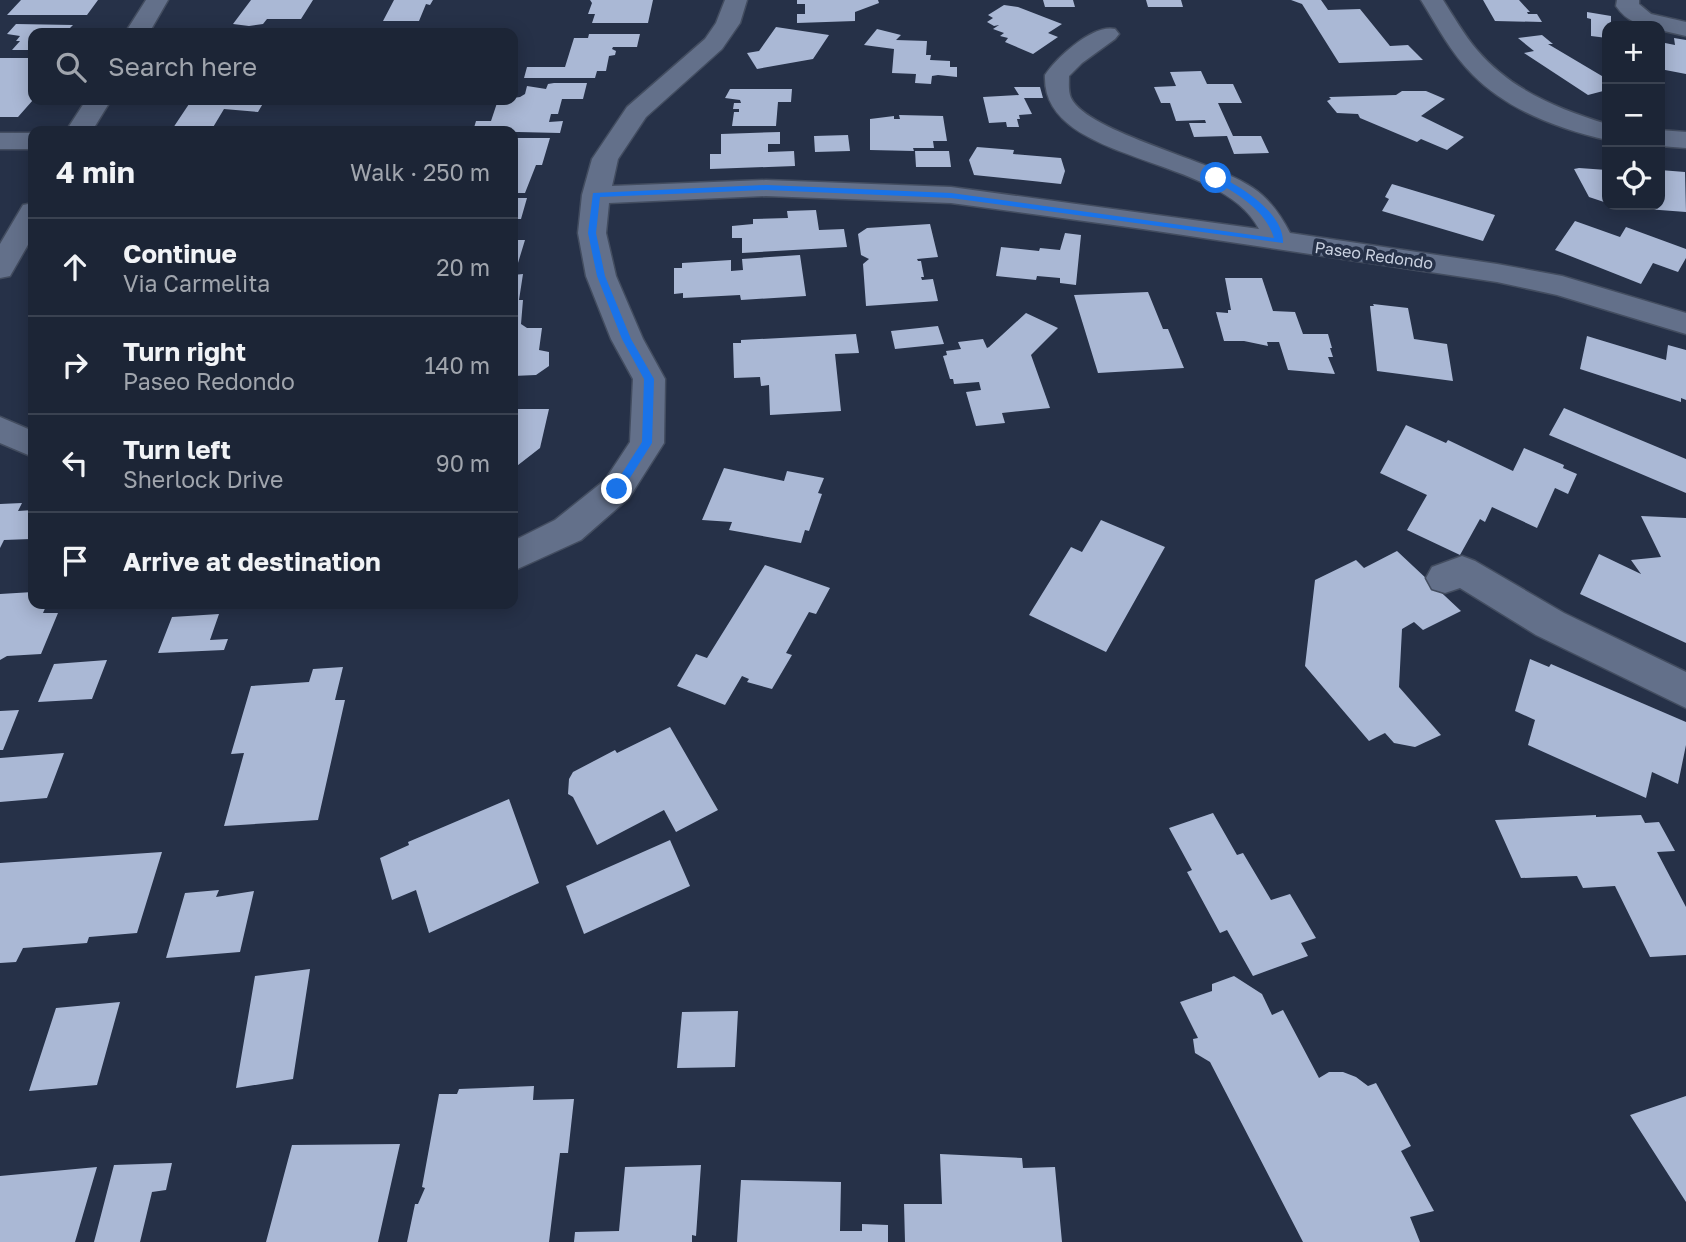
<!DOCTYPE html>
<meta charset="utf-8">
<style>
:root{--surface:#1c2536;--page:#293142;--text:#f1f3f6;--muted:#a0a5ad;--line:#3a4251}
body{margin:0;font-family:"Golos Text",sans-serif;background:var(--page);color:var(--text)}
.controls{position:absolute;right:21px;top:21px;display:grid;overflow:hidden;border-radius:14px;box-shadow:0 4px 18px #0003}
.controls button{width:63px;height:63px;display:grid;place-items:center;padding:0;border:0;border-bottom:2px solid var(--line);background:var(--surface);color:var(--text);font:35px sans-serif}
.stop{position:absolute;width:21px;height:21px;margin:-16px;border:5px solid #1a73e8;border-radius:50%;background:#fff}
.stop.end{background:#1a73e8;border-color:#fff;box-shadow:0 2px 7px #0008}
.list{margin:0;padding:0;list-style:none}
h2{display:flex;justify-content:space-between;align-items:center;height:91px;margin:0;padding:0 28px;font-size:30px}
h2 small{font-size:23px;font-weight:400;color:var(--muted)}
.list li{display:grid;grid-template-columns:46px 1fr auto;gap:21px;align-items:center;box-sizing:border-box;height:98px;padding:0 28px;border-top:2px solid var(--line)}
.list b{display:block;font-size:26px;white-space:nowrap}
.list p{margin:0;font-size:23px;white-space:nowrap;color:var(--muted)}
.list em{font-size:23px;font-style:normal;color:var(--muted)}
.icon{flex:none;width:38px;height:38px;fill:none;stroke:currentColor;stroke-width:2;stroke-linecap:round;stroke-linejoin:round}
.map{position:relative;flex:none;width:1686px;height:1242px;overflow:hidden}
.search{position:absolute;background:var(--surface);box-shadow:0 4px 18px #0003;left:28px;top:28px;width:490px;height:77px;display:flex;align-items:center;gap:18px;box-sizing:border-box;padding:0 24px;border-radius:14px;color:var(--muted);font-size:26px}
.panel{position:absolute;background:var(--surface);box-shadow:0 4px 18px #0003;left:28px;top:126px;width:490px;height:483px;border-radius:14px}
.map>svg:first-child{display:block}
</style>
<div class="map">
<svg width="1686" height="1242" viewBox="0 0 1686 1242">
<rect width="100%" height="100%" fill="#263148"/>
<path fill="#aab8d5" d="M21 0H98L87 15H7Z
M251 0H313L301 19H267L263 24 249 26 233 24Z
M394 0H433L430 5 426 4 419 21H383Z
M590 0H653L648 23H592L595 14H588L592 3Z
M797 0H878L879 3 855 12V21L797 23V14H805V4H797Z
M1043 0H1073L1075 7H1045Z
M1146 0H1181L1183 7H1148Z
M1291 0H1321L1328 10 1360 9 1390 46 1408 45 1423 60 1339 63 1302 4Z
M1483 0H1519L1530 12H1527L1528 14H1537L1542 22 1495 21Z
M1004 5 1018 7 1062 24 1048 33 1058 37 1033 54 1005 42 1008 38 1000 36 1004 33 993 29 999 25 994 26 987 22 993 18 988 15Z
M1587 12 1611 16V22L1627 26H1607V38L1591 36V19L1587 18Z
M16 24 73 25 65 33H33V50H12L20 41H16L20 36 7 34Z
M776 27 829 35 813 59 757 69 747 53 759 51Z
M877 29 901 35 896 40 927 41 926 55H931L930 60 950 61V67H957V77L938 75 932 76 931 84 915 83 916 74 892 73 894 49 864 45Z
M589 34H640L637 47H613L612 49 616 51 615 55 609 56 606 71H597L595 78H524L527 67H565L574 38H588Z
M1542 35 1553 44H1548L1607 79V90L1588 95 1524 53 1534 51 1518 38Z
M1674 38 1686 40V74L1660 69V42L1675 45Z
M0 58H33V81L29 86H33V100L18 117H0Z
M1201 71 1207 84H1233L1242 103H1218L1233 136H1261L1269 153 1234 154 1227 136 1194 137 1189 123H1206L1205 120 1176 121 1170 103H1161L1154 87 1176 86 1170 72Z
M554 83H587L583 99H562L558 114H551L549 122 563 121 560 133 473 131 476 121H491L498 100 520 97 525 94 527 86 546 89 548 84Z
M1014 87H1040L1043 98H1024L1032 114 1019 115 1020 119H1017L1019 127H1007L1006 122 989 123 983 97 1019 95Z
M730 89H792L791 102H778L776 126H732L734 112H739V109H733L734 103H741L740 100 725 98Z
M1402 91H1426L1445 99 1421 116 1464 137 1447 150 1421 139 1417 142 1360 118 1358 114 1337 113 1327 101 1331 99 1329 97 1396 95Z
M188 100H265L258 112 224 109 212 129 173 128 189 104 186 102Z
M899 115 943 116 947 141H933L934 148H913L914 151 870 150V119L894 116V119H900Z
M780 132V144H768V152L794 151 795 166 710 169V154H721V134Z
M848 135 850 151 815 152 814 136Z
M513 138H550L542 165H536L525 193H513Z
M977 147 1014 150 1013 154 1061 158 1065 171 1061 184 974 175 969 160Z
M915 151H949L951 167H916Z
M1579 168 1607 170V203L1589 197 1574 169Z
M1660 170 1685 172 1686 212 1620 207 1660 205Z
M1392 184 1495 215 1483 241 1382 211 1389 199 1385 197Z
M513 198H527L521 219H513Z
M816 210 819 230 844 229 847 247 742 253V238H732V226L753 224V219L788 218 787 211Z
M1575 221 1620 237 1626 227 1686 249V258L1678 272 1653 263 1641 284 1555 250Z
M930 224 938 257 917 259 918 261H921L924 277H921L922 280 933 279 938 301 866 306 863 264 869 259 861 255 858 234 867 228Z
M1065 233 1081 235 1076 285 1060 283V278L1037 276 1036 280 996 276 1001 247 1039 251 1040 248 1060 250Z
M513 240H525L518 263H513Z
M800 255 806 296 741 300 740 295 683 298V293L674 294V268H682V263L731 260V271L743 270 742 259Z
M523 274 519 300H523L521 324 527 328H542L539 350 549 352V366L536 375 513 376V275Z
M1225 278H1262L1273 311 1295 312 1303 334H1328L1332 348H1330L1333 357H1328L1335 374 1288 370 1279 342H1267L1268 346 1244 341H1224L1216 312 1228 313V310H1231Z
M1148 292 1163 329H1168L1184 368 1098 373 1074 295Z
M1373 304 1408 308 1414 339 1447 344 1453 381 1377 371 1370 306H1374Z
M1026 313 1058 328 1031 355 1050 408 1002 413 1005 423 976 426 966 392 981 390 979 382 954 384 953 379H950L943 356 947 355 946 351 961 349 958 342 983 339 987 348 989 347Z
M938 326 944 344 895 349 891 331Z
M856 334 859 353 835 354 841 411 770 415 769 385 761 386 760 377 734 378 733 343H741V340Z
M1587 336 1666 360 1668 345 1686 350V400L1681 398V402L1580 369Z
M1564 408 1686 459V493L1549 435Z
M513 409H549L540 448 513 469Z
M1406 425 1446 443 1448 440 1513 471 1524 448 1564 465 1563 468 1577 474 1568 494 1555 488 1537 528 1492 507 1485 522 1480 519 1460 555 1407 530 1427 495 1380 473Z
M724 468 784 481 787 471 824 478 818 493 822 494 809 531 805 530 801 543 729 530 732 522 702 520Z
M22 503 18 511 33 510 31 539 4 540 0 548V504Z
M1641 516 1686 518V643L1580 594 1599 554 1641 574 1631 560 1661 557Z
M1101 520 1165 547 1106 652 1029 615 1071 547 1082 552Z
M1397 551 1461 611 1423 630 1414 622 1402 629 1399 687 1441 735 1415 747 1394 743 1385 733 1369 741 1305 666 1315 580 1356 560 1364 568Z
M765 565 830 588 816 614 809 612 786 653 792 655 772 689 747 682 749 679 742 676 725 705 677 686 696 654 707 658Z
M33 592V604H47L43 613H58L41 654 7 656 0 660V594Z
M219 614 210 640 228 639 224 650 158 653 172 617Z
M1530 659 1549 667 1551 664 1686 722V745L1678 784 1652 772 1646 798 1528 745 1535 720 1515 711Z
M107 660 92 699 38 702 54 664Z
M343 667 335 700H345L318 820 224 826 244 753 231 754 251 686 309 682 313 669Z
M19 710 3 750H0V711Z
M670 727 718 810 676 832 664 810 597 845 573 797 568 794 569 779 573 772 615 750 617 753Z
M64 753 47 798 0 802V758Z
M509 799 539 883 429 933 416 890 392 900 380 858 409 845 408 842Z
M1213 813 1237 855 1243 853 1271 900 1290 894 1316 938 1301 943 1308 956 1253 976 1227 930 1220 933 1187 872 1192 870 1169 828Z
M1596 815V817L1641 815 1645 823 1659 822 1675 851 1657 852 1686 907V955L1650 957 1615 886 1583 888 1577 876 1521 878 1495 820Z
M670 840 690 886 584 934 566 886Z
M162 852 137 933 89 937 87 943 23 948 16 962 0 963V863Z
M219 890 216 897 254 891 240 952 166 958 185 893Z
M310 969 293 1079 236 1088 255 976Z
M1234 976 1262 994 1272 1015 1283 1010 1319 1078 1329 1072H1343L1356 1077 1368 1086 1376 1083 1411 1146 1401 1151 1434 1211 1410 1217 1420 1242H1303L1210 1062 1195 1053 1193 1039 1198 1038 1180 1002 1212 991V984Z
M120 1002 97 1085 29 1091 56 1008Z
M738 1011 735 1067 677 1068 682 1012Z
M534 1086 533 1100 574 1099 568 1153H560L549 1242H407L415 1204H418L425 1188 422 1187 439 1094H457L459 1089Z
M1686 1096V1202L1630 1115Z
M400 1144 378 1242H266L292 1145Z
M940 1154 1022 1158 1023 1168 1055 1167 1062 1242H905L904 1204H942Z
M172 1163 166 1190 152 1192 140 1242H94L114 1165Z
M701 1165 696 1236 692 1235V1242H574L575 1232 619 1231 625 1167Z
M97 1167 75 1242H0V1176Z
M741 1180 841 1182 840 1231H862V1224L888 1225V1242H737Z"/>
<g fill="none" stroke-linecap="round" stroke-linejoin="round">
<defs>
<path id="minor" d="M146 0H168L149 33H125Z
M725 0H747L740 23 722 49 646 117 618 159 612 186 766 180 951 187 1259 229C1221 153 1041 165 1045 75 1057 57 1093 24 1115 29L1119 34 1115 39 1082 63 1069 76C1069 83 1068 91 1071 98 1088 133 1215 161 1253 188 1270 199 1281 216 1290 233L1497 264 1562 276 1686 313V334L1557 295 1497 282 1143 229 951 203 766 196 609 203 606 233 616 276 643 339 665 379 664 443 629 498 581 540 513 571V541L555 520 605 480 630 442 633 379 611 339 586 276 578 233 582 195 592 159 627 107 705 39 716 23Z
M1421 0H1443C1454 17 1464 35 1477 50 1511 90 1558 109 1607 124V140C1560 129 1507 110 1473 75 1451 53 1437 26 1421 0Z
M1617 0H1639V4L1651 14 1686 22V36L1660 30V26C1640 26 1627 22 1616 6Z
M86 100H111L92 131H66Z
M1660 130 1686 132V148L1660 146Z
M0 133H33V149H0Z
M33 203V236L10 276 0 278V244L23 205Z
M0 417 33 431V457L0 443Z
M1462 556 1475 561 1564 613 1686 672V708L1536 635 1460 588 1445 593 1432 589 1426 578 1432 567Z"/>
</defs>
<use href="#minor" stroke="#434d60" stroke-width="3"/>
<use href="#minor" fill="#63708a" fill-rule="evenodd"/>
</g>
<path fill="#1a73e8" d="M1216 175C1241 186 1284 213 1283 243L951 198 766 190 600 197 596 233 605 276 631 339 654 379 652 443 621 492 617 493 612 489 642 442 644 379 622 339 597 276 588 233 593 193 766 185 951 193 1274 238C1265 209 1238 195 1214 180Z"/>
<g text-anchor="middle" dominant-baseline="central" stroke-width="7" stroke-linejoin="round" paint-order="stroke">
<g font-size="16" fill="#cad2e1" stroke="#263148">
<text transform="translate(1374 255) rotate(8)">Paseo Redondo</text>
</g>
</g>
</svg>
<div class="controls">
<button>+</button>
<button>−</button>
<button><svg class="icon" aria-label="locate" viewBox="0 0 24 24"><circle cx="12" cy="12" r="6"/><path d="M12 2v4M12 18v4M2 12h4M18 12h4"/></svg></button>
</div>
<div class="stop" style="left:1216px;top:178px"></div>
<div class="stop end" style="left:617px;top:489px"></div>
<div class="search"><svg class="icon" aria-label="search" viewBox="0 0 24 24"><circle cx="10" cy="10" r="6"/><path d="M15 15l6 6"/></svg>Search here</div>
<section class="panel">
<h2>4 min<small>Walk · 250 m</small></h2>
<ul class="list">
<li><svg class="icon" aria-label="ahead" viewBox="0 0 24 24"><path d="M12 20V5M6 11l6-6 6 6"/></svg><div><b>Continue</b><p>Via Carmelita</p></div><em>20 m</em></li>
<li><svg class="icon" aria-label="right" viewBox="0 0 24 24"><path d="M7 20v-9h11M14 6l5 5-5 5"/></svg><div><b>Turn right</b><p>Paseo Redondo</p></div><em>140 m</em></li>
<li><svg class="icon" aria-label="left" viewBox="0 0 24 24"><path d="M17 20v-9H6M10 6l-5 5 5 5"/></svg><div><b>Turn left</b><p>Sherlock Drive</p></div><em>90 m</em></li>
<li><svg class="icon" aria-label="arrive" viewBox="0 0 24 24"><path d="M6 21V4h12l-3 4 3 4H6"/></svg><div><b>Arrive at destination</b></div></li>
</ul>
</section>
</div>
